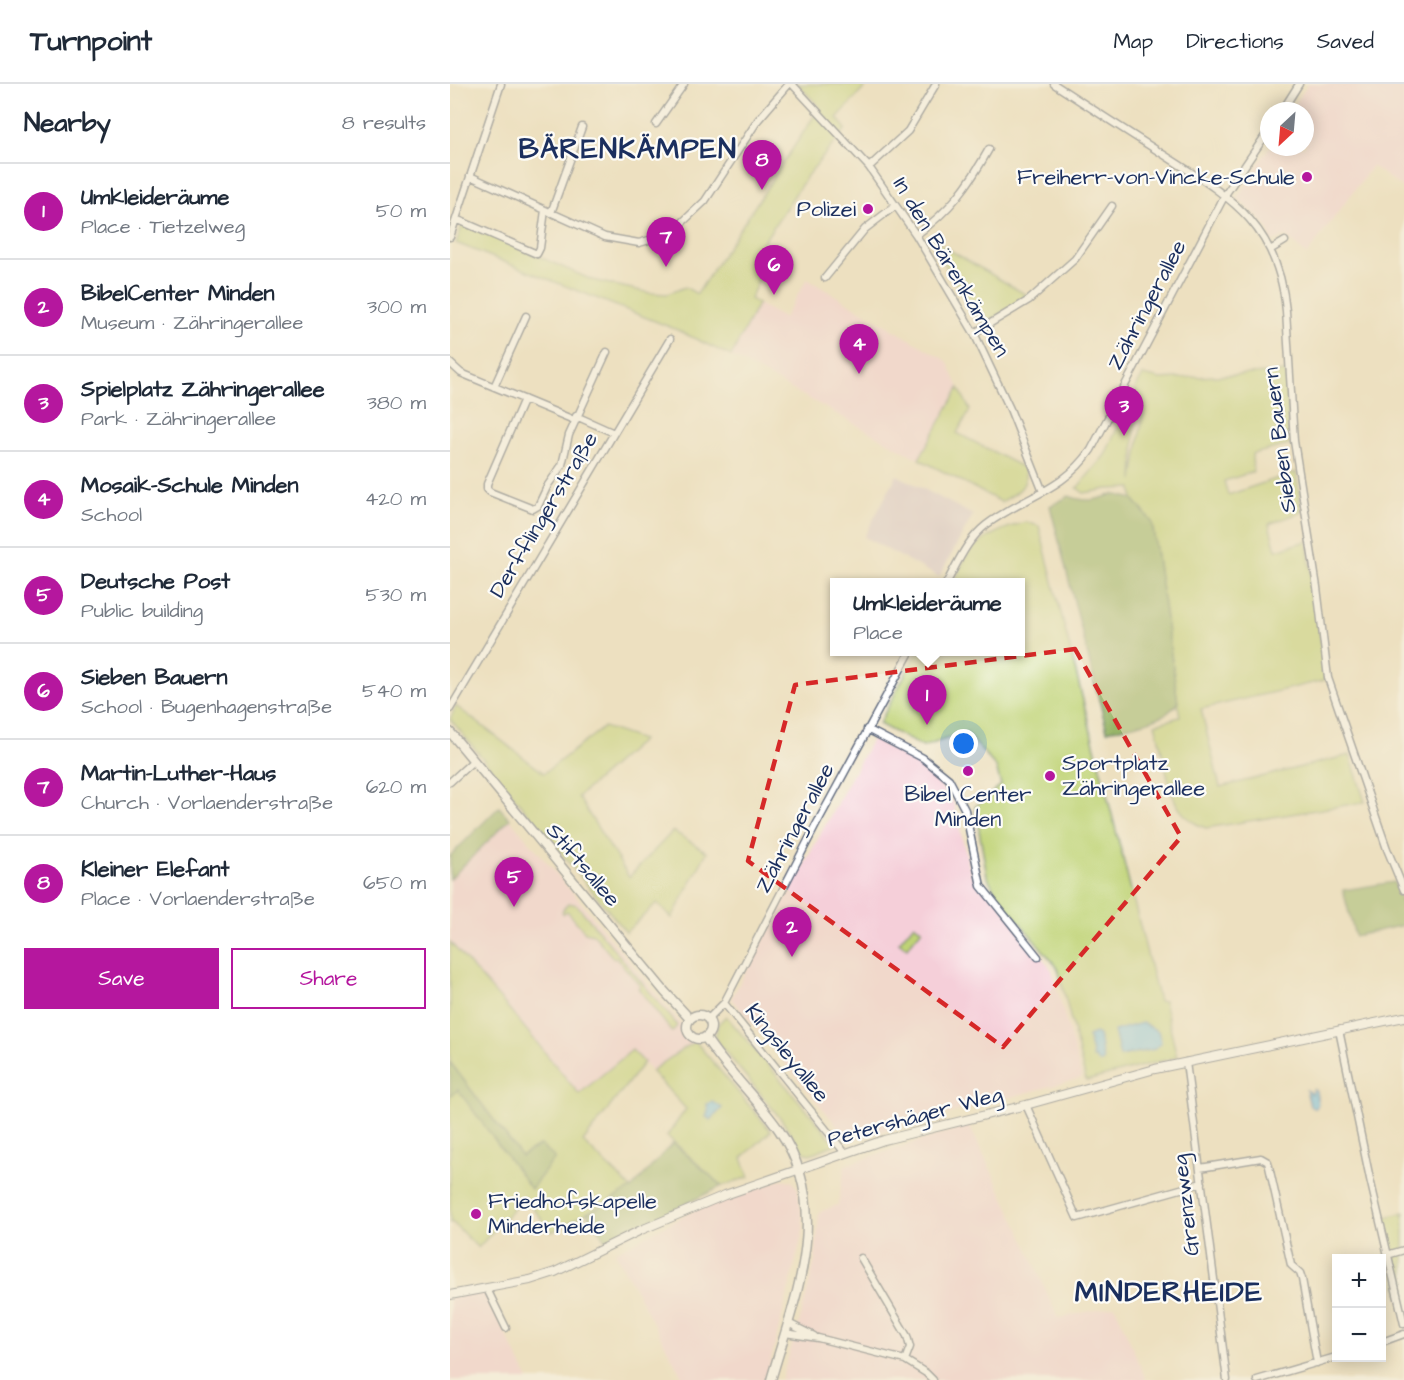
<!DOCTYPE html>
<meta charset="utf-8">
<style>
:root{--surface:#fff;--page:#f6f6f7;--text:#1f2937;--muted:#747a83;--line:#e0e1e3;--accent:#b5179e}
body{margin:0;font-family:"Architects Daughter",sans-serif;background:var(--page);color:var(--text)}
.controls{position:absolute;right:18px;bottom:18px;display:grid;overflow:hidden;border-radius:0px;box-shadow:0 3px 15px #0003}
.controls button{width:54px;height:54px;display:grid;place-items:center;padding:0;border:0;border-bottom:2px solid var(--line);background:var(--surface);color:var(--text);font:30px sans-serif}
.compass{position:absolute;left:810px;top:18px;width:54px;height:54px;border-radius:50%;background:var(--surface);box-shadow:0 3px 15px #0003;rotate:206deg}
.you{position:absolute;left:514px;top:660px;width:21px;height:21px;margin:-15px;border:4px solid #fff;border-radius:50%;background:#1a73e8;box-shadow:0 0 0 9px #1a73e833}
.badge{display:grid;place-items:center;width:39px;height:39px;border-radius:50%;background:var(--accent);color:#fff;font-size:20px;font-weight:700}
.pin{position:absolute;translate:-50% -50px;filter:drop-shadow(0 2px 3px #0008)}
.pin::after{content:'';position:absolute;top:32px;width:21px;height:18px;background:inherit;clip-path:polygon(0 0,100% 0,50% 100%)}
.popup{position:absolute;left:380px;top:494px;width:195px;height:78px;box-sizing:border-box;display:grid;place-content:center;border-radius:0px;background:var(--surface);filter:drop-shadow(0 2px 4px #0005);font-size:20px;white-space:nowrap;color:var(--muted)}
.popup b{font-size:22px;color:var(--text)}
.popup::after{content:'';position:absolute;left:50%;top:100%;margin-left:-12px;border:12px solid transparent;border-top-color:var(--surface)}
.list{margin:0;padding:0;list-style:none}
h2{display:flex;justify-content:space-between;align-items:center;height:78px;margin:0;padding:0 24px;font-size:26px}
h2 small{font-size:20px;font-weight:400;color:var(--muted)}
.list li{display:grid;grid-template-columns:39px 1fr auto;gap:18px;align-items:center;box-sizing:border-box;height:96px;padding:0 24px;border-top:2px solid var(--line)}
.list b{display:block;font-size:22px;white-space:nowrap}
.list p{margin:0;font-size:20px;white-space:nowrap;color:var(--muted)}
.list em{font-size:20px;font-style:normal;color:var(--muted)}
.actions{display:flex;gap:12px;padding:18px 24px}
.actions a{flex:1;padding:14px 0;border:2px solid var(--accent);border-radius:0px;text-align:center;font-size:21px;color:var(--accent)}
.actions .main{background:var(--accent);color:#fff}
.map{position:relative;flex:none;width:954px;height:1296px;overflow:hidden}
header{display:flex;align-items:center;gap:36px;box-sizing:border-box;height:84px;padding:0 30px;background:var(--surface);border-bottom:2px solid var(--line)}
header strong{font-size:28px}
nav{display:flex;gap:33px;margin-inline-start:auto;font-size:21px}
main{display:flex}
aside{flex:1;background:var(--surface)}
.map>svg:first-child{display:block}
</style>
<header>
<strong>Turnpoint</strong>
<nav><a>Map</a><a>Directions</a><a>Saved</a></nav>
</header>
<main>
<aside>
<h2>Nearby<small>8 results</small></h2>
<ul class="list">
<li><span class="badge">1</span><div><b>Umkleideräume</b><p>Place · Tietzelweg</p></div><em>50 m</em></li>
<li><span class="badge">2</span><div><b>BibelCenter Minden</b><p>Museum · Zähringerallee</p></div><em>300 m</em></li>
<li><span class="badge">3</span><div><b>Spielplatz Zähringerallee</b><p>Park · Zähringerallee</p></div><em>380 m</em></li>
<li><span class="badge">4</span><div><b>Mosaik-Schule Minden</b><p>School</p></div><em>420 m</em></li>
<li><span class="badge">5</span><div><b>Deutsche Post</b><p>Public building</p></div><em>530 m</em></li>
<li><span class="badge">6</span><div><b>Sieben Bauern</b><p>School · Bugenhagenstraße</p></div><em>540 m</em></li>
<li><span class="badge">7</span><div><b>Martin-Luther-Haus</b><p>Church · Vorlaenderstraße</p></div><em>620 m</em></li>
<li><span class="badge">8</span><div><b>Kleiner Elefant</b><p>Place · Vorlaenderstraße</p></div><em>650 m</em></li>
</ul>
<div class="actions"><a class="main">Save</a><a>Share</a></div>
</aside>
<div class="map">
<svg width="954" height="1296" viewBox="0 0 954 1296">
<rect width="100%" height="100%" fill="#fdfcf7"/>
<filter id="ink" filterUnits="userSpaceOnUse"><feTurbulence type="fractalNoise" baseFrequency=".0167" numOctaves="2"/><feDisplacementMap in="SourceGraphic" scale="12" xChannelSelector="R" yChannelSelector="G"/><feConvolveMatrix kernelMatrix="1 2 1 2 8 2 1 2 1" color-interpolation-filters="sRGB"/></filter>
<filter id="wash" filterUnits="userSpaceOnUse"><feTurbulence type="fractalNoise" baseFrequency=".008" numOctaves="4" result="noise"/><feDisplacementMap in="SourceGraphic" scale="24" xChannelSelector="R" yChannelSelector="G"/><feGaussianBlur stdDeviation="1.35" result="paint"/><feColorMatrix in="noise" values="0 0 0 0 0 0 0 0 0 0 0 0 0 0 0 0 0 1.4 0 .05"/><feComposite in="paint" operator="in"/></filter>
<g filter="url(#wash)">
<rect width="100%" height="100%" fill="#ede0c0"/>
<path fill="#f5cfd9" d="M858 0H954V105L922 82 857 171 836 153 821 157 818 145 809 134 787 114 819 63H855V27H841Z
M357 195 497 277 509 304 469 375 281 272 308 220 334 234Z
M422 655 474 682 503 718 521 790 538 805 602 886 632 994 399 1056 281 915Z
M60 735 128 815 245 957 201 987 182 966 129 1010 60 926 0 858V795Z
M519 1041 572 1151 608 1234 665 1222 696 1296H331L350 1235 365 1176 369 1128 388 1121 395 1081Z
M332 1095 342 1097 348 1105 354 1144 316 1296H234L165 1168 243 1127Z
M34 1207 79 1296H0V1212Z"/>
<path fill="#d1bdcb" d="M447 391 523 431 489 493 414 453Z"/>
<path fill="#c0d376" stroke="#6e816a" stroke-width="1.5" d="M347 0H418L387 34 396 45 357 92 308 166 319 173 300 215 308 220 281 272 225 245 6 159 13 139 142 196 200 209 217 210 235 203 247 210 370 23Z
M479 154 580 213 536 239H530Z
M836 288 840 361 802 370 803 388 774 397 778 411 846 388 852 428 819 440 826 466 857 457 876 596 751 625 770 703 900 671 915 718 756 744C743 740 731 730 725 717 716 694 712 664 705 640L730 633 702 438 683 415 682 404 658 405 634 409 627 404 655 371 678 320 685 333 683 396 693 329 685 305 693 291 710 295Z
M509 304 520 326 507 349 574 384C580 403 565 410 551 418L469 375Z
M576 438 589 442 709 917H714L727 973 636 997 608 884 548 813 537 792 525 723 551 701 546 683 516 648 473 663 429 640 467 568H570V498H504C509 488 514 473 522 465 537 451 557 443 576 438Z
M6 622 94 689 154 643 192 656 128 713 179 793 223 747 257 768 222 834 207 819 176 848 0 635Z
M119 819 127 821 224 937 227 942 222 948 188 904 190 902 166 873 164 875 143 850 135 848 117 827 113 830 112 828 114 824Z
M464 840 472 846 457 864 449 858Z
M0 858 60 926 129 1010 182 966 194 978 133 1058 182 1105 102 1148 74 1113 28 1164 2 1138 0 1139V1012L8 1005 81 1105 104 1074 71 1072 0 978Z
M276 932 386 1060 360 1070 353 1068 331 1035 265 955 268 940Z
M245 957 321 1047 292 1074 299 1093 272 1102 217 1052 236 1025 201 987Z
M954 1128V1209L949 1211 933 1134Z"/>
<path fill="#98b567" stroke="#5a7262" stroke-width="1.5" d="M663 410 683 415 702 438 728 619C713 639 679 641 657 647L600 422 619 412C636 419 647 416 663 410Z
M49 723 60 735 0 795V772Z
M944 798 954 825V841L905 852 893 806Z
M0 978 71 1072 90 1061 105 1074 81 1105 8 1006 0 1012Z
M223 1059 272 1102 157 1159 137 1129 182 1104Z"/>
<path fill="#6ebfe9" stroke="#4477a4" stroke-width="1.5" d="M692 939 708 947 711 958 705 965 670 972 664 947Z
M645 949 649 951 653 977 650 979 648 978 645 974H643L638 952Z
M863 1005 866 1007 868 1020 866 1024H863L860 1022 856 1006 862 1010Z
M263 1018 272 1024 261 1036 256 1033 258 1028 257 1020Z"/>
</g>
<g filter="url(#ink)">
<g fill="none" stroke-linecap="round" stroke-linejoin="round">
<defs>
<path id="minor" d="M342 0 419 83 466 151 524 249 560 325 593 408
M604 0C639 23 673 45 708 67 776 111 828 137 836 227L844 357 867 503 878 594 937 765 954 806
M832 27 849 0
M206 40 234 0
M419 83 458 47 486 0
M20 92 155 153 189 159 220 150 255 117 308 36 339 0
M101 129 132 43
M6 135 87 170 90 164 95 126
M466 151C500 127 519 101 539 65
M0 153 51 0
M820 166 835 157
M375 194 415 145 445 122
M524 249 579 216 625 175 662 122
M0 279 11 289 124 336
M44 303 76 232
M74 315 37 400V405L40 408 83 425 88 422 98 401 112 381 119 351 157 268
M126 332 164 349
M497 498C508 478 517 456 536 441 573 413 613 407 641 366L775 111 819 46
M0 625 220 255
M417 645 473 674 499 695 515 726 531 802 588 873
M0 698 23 677
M274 919 395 1069
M258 935 274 919 366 741 460 568
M889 946 920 1095 954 1240
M736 978 777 1296
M576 1021 627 1134 752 1099
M750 1084 811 1074 818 1078 841 1181 850 1189 852 1195 867 1279
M937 1171 954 1166
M411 1174 457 1252 460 1263 455 1276
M37 1205 56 1244
M338 1239 364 1252
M335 1249 368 1254 455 1276 476 1289 483 1296
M932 1258 954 1250
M807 1296 886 1273"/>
<path id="tertiary" d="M0 1211 80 1196 105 1188 191 1146 275 1111 434 1056 576 1021 705 985 954 933"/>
<path id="secondary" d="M0 648 215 908 240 935
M237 943a12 12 0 1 1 24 0a12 12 0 1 1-24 0Z
M255 953C276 986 306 1013 329 1046 384 1126 345 1212 321 1296"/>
</defs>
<use href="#minor" stroke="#646d80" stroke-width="9"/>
<use href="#tertiary" stroke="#646d80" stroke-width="10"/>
<use href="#secondary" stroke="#646d80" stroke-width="11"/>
<use href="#minor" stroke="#fff" stroke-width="6"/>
<use href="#tertiary" stroke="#fff" stroke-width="8"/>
<use href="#secondary" stroke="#fff" stroke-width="8"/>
</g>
</g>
<path d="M0 0H954V1296H0ZM625 565 731 753 553 963 298 777 345 601Z" fill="#ede0c0" fill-opacity=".55" fill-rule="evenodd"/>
<path fill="none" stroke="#d62828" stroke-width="4.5" stroke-dasharray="12 8" stroke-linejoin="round" d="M625 565 731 753 553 963 298 777 345 601Z"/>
<g fill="#b5179e" stroke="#fdfcf7" stroke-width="2">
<circle cx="857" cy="93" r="6"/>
<circle cx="418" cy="125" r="6"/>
<circle cx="518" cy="687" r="6"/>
<circle cx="600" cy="692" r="6"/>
<circle cx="26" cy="1130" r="6"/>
</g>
<g text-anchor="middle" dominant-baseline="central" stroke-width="4.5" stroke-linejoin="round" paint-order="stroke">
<g font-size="22" fill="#1b2f5e" stroke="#fdfcf7" text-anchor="end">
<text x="845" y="93">Freiherr-von-Vincke-Schule</text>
<text x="406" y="125">Polizei</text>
<text x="612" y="679" text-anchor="start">Sportplatz<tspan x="612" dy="25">Zähringerallee</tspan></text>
<text x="518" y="710" text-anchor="middle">Bibel Center<tspan x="518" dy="25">Minden</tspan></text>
<text x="38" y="1117" text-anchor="start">Friedhofskapelle<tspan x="38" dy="25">Minderheide</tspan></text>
</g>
<g font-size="22" fill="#1b2f5e" stroke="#fdfcf7">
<text transform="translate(501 183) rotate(59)">In den Bärenkämpen</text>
<text transform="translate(697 221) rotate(-62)">Zähringerallee</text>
<text transform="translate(830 356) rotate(-97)">Sieben Bauern</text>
<text transform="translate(94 431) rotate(-59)">Derfflingerstraße</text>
<text transform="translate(345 744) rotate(-62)">Zähringerallee</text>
<text transform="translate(133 781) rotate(50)">Stiftsallee</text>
<text transform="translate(337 969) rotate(51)">Kingsleyallee</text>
<text transform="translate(465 1033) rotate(-15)">Petershäger Weg</text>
<text transform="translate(736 1121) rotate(-97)">Grenzweg</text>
</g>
<g font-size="28" font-weight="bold" letter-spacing="1.5" fill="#1b2f5e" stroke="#fdfcf7">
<text x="178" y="65">BÄRENKÄMPEN</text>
<text x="719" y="1208">MINDERHEIDE</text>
</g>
</g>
</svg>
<div class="controls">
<button>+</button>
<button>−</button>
</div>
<svg class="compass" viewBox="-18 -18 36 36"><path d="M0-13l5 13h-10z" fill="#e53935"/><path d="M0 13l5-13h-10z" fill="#747a83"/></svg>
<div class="you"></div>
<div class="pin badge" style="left:477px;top:641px">1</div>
<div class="popup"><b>Umkleideräume</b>Place</div>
<div class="pin badge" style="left:342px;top:873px">2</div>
<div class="pin badge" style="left:674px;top:352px">3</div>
<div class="pin badge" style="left:409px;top:290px">4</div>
<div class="pin badge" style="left:64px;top:823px">5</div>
<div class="pin badge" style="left:324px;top:211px">6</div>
<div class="pin badge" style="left:216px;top:183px">7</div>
<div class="pin badge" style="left:312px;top:106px">8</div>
</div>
</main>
